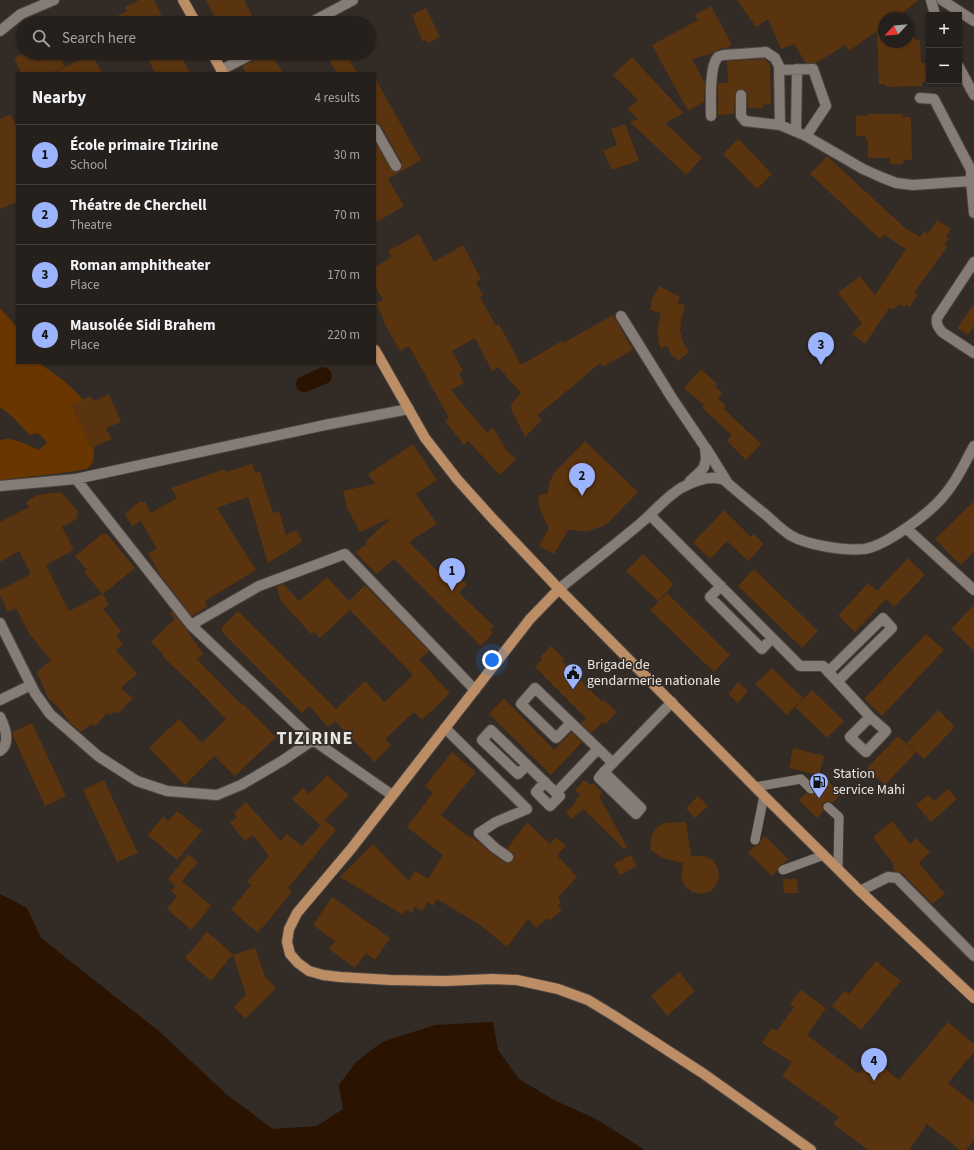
<!DOCTYPE html>
<meta charset="utf-8">
<style>
:root{--surface:#26201c;--page:#2e2825;--text:#f1f3f6;--muted:#a4a3a3;--line:#423e3b;--accent:#9cb4fd}
body{margin:0;font-family:"Source Sans 3",sans-serif;background:var(--page);color:var(--text)}
.controls{position:absolute;right:12px;top:12px;display:grid;overflow:hidden;border-radius:0px;box-shadow:0 1px 3px #0004}
.controls button{width:36px;height:36px;display:grid;place-items:center;padding:0;border:0;border-bottom:1px solid var(--line);background:var(--surface);color:var(--text);font:20px sans-serif}
.compass{position:absolute;left:878px;top:12px;width:36px;height:36px;border-radius:50%;background:var(--surface);box-shadow:0 1px 3px #0004;rotate:244deg}
.you{position:absolute;left:492px;top:660px;width:14px;height:14px;margin:-10px;border:3px solid #fff;border-radius:50%;background:#1a73e8;box-shadow:0 0 0 6px #1a73e833}
.badge{display:grid;place-items:center;width:26px;height:26px;border-radius:50%;background:var(--accent);color:#111;font-size:13px;font-weight:700}
.pin{position:absolute;translate:-50% -33px;filter:drop-shadow(0 1px 2px #0008)}
.pin::after{content:'';position:absolute;top:21px;width:14px;height:12px;background:inherit;clip-path:polygon(0 0,100% 0,50% 100%)}
.list{margin:0;padding:0;list-style:none}
h2{display:flex;justify-content:space-between;align-items:center;height:52px;margin:0;padding:0 16px;font-size:17px}
h2 small{font-size:13px;font-weight:400;color:var(--muted)}
.list li{display:grid;grid-template-columns:26px 1fr auto;gap:12px;align-items:center;box-sizing:border-box;height:60px;padding:0 16px;border-top:1px solid var(--line)}
.list b{display:block;font-size:15px;white-space:nowrap}
.list p{margin:0;font-size:13px;white-space:nowrap;color:var(--muted)}
.list em{font-size:13px;font-style:normal;color:var(--muted)}
.icon{flex:none;width:22px;height:22px;fill:none;stroke:currentColor;stroke-width:2;stroke-linecap:round;stroke-linejoin:round}
.map{position:relative;flex:none;width:974px;height:1150px;overflow:hidden}
.search{position:absolute;background:var(--surface);box-shadow:0 1px 3px #0004;left:16px;top:16px;width:360px;height:44px;display:flex;align-items:center;gap:10px;box-sizing:border-box;padding:0 14px;border-radius:22px;color:var(--muted);font-size:15px}
.panel{position:absolute;background:var(--surface);box-shadow:0 1px 3px #0004;left:16px;top:72px;width:360px;height:292px;border-radius:0px}
.map>svg:first-child{display:block}
</style>
<div class="map">
<svg width="974" height="1150" viewBox="0 0 974 1150">
<rect width="100%" height="100%" fill="#322b26"/>
<path fill="#693600" d="M0 308 15 325 17 330V363H39L63 380 78 394 84 401 89 420 94 451 93 462 87 469 70 472 0 480V440C13 436 27 445 39 450L47 442 38 433 30 435 20 425 13 417 0 407Z"/>
<path fill="#2a1301" d="M322 367C330 367 334 374 330 382L306 392H302L297 389 296 383 298 378Z
M0 894 27 908 41 938 160 1032 225 1093 273 1129 317 1126 343 1109 339 1085 356 1062 382 1042 435 1025 493 1022 498 1050 519 1079 554 1100 596 1119 645 1150H0Z"/>
<path fill="#5a330f" d="M139 0H154L165 23H102L127 11 125 7Z
M206 0H244L256 23H218Z
M737 0H919L898 16 899 18H884V42H908V30L915 40H920L921 63H925V67H929V82H922V86L886 87 885 84H879L877 31 849 51 845 45 816 63H806L794 44 781 49 768 19 756 27Z
M711 6 732 45 727 48 720 49 713 53 692 59 705 83 704 102 688 111 652 45 698 20 695 15Z
M426 8 440 37 428 43 426 40 423 42 414 21 415 20 412 15Z
M25 53H58L65 67 52 73H21L14 58Z
M92 53 102 73H54Z
M145 53H180L190 73H155Z
M260 53H271L283 73H246L242 66 257 59 260 56Z
M325 53H346L357 73H337Z
M632 57 684 113 665 123 702 158 686 175 630 122 638 119 628 109 638 100 613 75Z
M764 59 770 64 771 104 763 105V108H748L747 92 744 89H741L736 91 735 95 734 114 718 115V83H728L727 61Z
M375 78 421 160 388 179 404 206 375 223V142L392 171 396 172H399L401 170 402 166V163L381 126 378 123H375Z
M11 114 17 129V202L0 209V119Z
M867 114H903V117H911L912 160H904L903 164H890V158H868V139H865V136H856V115L867 116Z
M625 124 639 160 625 166V165L612 170 603 151 617 145 611 129Z
M738 139 772 174 757 189 723 154Z
M827 156 905 228 920 237 924 231 928 234 937 220 951 229 946 236 949 238 945 245 947 247 914 293 917 295 910 307 906 305 905 307 899 304 896 309 894 307 893 310 889 308 865 344 852 334 862 323 838 293 860 276 875 295 906 249 884 235 880 239 810 174Z
M419 234 434 262 463 245 481 279 476 282 483 295 480 297 496 326 499 324 521 365 562 341 563 343 613 315 633 350 602 367 600 363 537 416 542 420 525 437 511 409 512 408 510 405 521 393 498 367 492 371 475 338 452 351 463 371 459 374 464 383 451 390 487 433 493 427 506 450 516 459 500 475 468 441 464 445 445 421 449 418 409 346 400 351 383 321 384 320 376 304 383 300 375 286V267L392 257 388 251Z
M659 286 680 297 677 303 685 305 681 321 680 329 682 340 689 352 678 361 675 356 672 357 667 346 660 348 657 331 661 313 650 310 652 299Z
M974 304V326L968 335 957 328Z
M701 369 717 384 715 386 722 393 718 398 726 406 723 408 761 444 746 460 727 441 732 435 702 408 704 405 684 388Z
M109 394 121 422 106 428 112 439 91 448 71 405 91 396 94 401Z
M585 441 638 492 608 523 603 526 588 531H578L569 529 554 554 539 546 549 528 540 510 538 495 547 494 550 481 554 473Z
M413 444 437 480 416 494 437 524 409 542 446 580 454 571 467 584 459 593 494 626 490 629 493 633 481 646 394 559 376 574 355 552 367 544 365 542 391 518 360 532 347 508 343 491 375 484 368 474Z
M252 464 255 473 260 472 273 513 279 511 286 535 297 530 302 542 268 563 248 497 217 508 256 570 205 601 208 606 192 616 162 578 148 553 157 549 141 521 132 526 125 514 139 502H145L151 513 177 498 171 488 225 469 226 472Z
M61 492 79 513 76 515 77 519 62 527 74 550 46 565 69 611 102 594 84 572 87 570 75 556 102 534H107L135 568 103 594 109 605 103 609 121 631 116 635 123 644 116 650 137 674 121 688 133 698 118 714 115 711 110 715 107 713 95 726 92 724 81 732 69 722 60 709 48 698 37 672 51 660 30 635 16 608 8 612 0 595V590L31 574 19 551 0 562V522L29 507 26 502 37 495Z
M974 501V552L961 565 935 539Z
M724 510 751 537 754 534 764 544 748 561 727 541 710 559 693 543Z
M643 554 674 584 658 601 626 571Z
M908 558 925 575 894 607 877 591Z
M754 569 818 631 802 648 738 586Z
M327 577 349 601 365 585 429 651 419 660 450 693 422 720 414 712 385 739 391 745 374 762 335 721 328 727 309 706 302 713 222 632V627L238 611 336 709 365 681 384 702 413 675 350 610 320 638 314 632 311 634 281 601 276 587 283 584 299 601Z
M868 583 886 599 855 632 838 616Z
M667 593 730 655 714 672 650 610Z
M974 605V651L951 629Z
M172 611 187 630 203 654 197 659 242 705 243 704 276 737 235 776 214 756 185 785 149 748 179 719 202 743 226 719 193 685 163 657 164 656 151 642 175 619 170 612Z
M926 634 944 650 882 716 864 699Z
M551 646 564 659 562 661 602 702 604 700 617 712 606 724 603 722 591 733 581 723 586 718 535 667 542 659 540 657Z
M772 668 803 698 787 715 755 684Z
M738 682 748 691 738 703 728 694Z
M812 690 844 721 827 738 795 707Z
M504 698 554 750 572 732 582 742 551 775 489 714Z
M938 710 955 727 924 759 907 743Z
M32 723 66 796 45 806 13 736 12 732Z
M898 736 916 752 885 785 867 768Z
M793 748 824 756 819 775 789 768Z
M452 752 476 772 441 815 464 833 479 842 491 853 504 862 508 863 513 861 514 857V854L507 849 527 822 550 844 556 837 566 846 557 855 577 877 558 897 561 902 558 905 562 910 550 920 548 918 536 928 528 919 507 947 480 925 437 899 433 906 428 902 422 911 415 907 412 913 406 909 403 915 340 877 373 844 409 881 415 871 428 879 443 855 407 827 433 793 425 786Z
M327 775 349 795 320 825 292 799 303 788 309 794Z
M823 776 841 794 832 803 829 801 824 803 822 806 824 811 817 818 799 800 806 793 810 795 815 793 817 790 815 785Z
M104 780 138 853 117 862 83 790Z
M584 780 591 785 593 783 603 793 599 796 627 847 624 849 583 809 571 819 566 813 576 802 575 800 580 795 575 790Z
M948 789 957 799 931 822 916 805 928 795 934 801Z
M698 796 708 806 695 818 686 808Z
M246 802 281 841 287 834 302 846 325 820 336 830 288 888 292 892 258 933 231 910 251 885 247 882 269 856 253 835 245 841 230 823 237 817 234 813Z
M177 811 202 831 177 860 148 835 163 816 168 821Z
M892 821 910 844 916 838 930 852 919 863 945 894 932 904 902 873 895 871 892 867 894 865 873 837Z
M686 822 691 856H704L713 860 718 868 719 877 716 885 710 892 701 894 692 892 685 886 681 877 683 863 662 858 650 849 652 835 657 827 665 823Z
M765 836 788 859 784 863 779 866 777 871 772 876 748 853 755 846 759 844 761 840Z
M188 854 198 862 182 881 211 906 191 930 167 909 177 896 171 891 175 886 168 879Z
M631 855 637 866 620 875 613 864Z
M783 879H797L798 893H784Z
M332 897 390 938 375 960 366 953 355 968 329 949 335 941 313 925Z
M207 932 233 954 211 981 185 958Z
M255 948 265 977 276 988 245 1019 234 1007 246 995 233 955Z
M876 961 901 981 861 1030 832 1006 844 991 849 994Z
M679 972 695 991 667 1016 651 996Z
M801 990 826 1008 807 1035 859 1074 865 1067 867 1069 874 1060 899 1080 948 1022 974 1044V1052L948 1083 974 1103V1140L966 1150H960L927 1124 909 1150H868L833 1124 839 1117 782 1076 792 1062 762 1043 772 1028 777 1031 794 1007 790 1004Z"/>
<g fill="none" stroke-linecap="round" stroke-linejoin="round">
<defs>
<path id="service" d="M755 787 801 779 811 789
M828 807 839 817 838 868
M755 840 764 796
M783 870 824 855"/>
<path id="minor" d="M931 0 935 15
M942 0 974 21
M310 23 353 0
M0 31 21 14 54 0
M959 67 974 95
M221 70 254 53
M780 70 813 69 826 106 806 136
M741 95V116L745 121 780 125 806 136 863 169 881 177 896 183 913 185 971 181 974 213
M920 98 934 99 971 170V181H974
M711 116C711 103 709 66 718 57 720 56 722 55 724 55L766 52 775 58 779 66 780 125
M375 129 396 166
M796 131 797 69
M974 262 937 318C936 324 938 327 942 332L974 353
M621 316 672 398 705 447 706 459 704 467 701 471 690 481
M706 448 727 482
M76 479 191 625 313 740
M0 486 76 479 325 425 409 409
M650 515 800 666H823L870 717 850 737 866 752 886 731 870 717
M906 528 974 590
M721 586 710 597 762 649 772 638
M559 589C586 567 615 545 642 522 655 511 666 497 681 488 694 481 710 474 724 480 738 492 752 504 766 515 774 522 781 529 790 535 806 545 844 551 864 549 886 546 933 511 946 493 958 479 965 462 974 446
M0 623 35 693 50 714 98 756 137 781 167 791 217 795 241 785 282 761 313 740 392 795
M191 625 259 586 345 554 475 690
M828 672 883 618 892 628 838 681
M0 700 31 685
M0 717C5 727 11 743 0 751
M571 723 556 738 521 704 535 688 613 763
M445 728 527 809 496 822 479 833 495 848 508 857
M527 765 518 774 482 740 491 730 556 793 598 749
M604 772 599 778 636 814 641 808 604 772 672 702
M545 782 536 792 550 806 560 796 556 793
M860 891 888 877 897 878 974 956"/>
<path id="primary" d="M183 0 196 23
M212 53 223 73
M375 350 425 438 457 479 492 518 559 589 764 796 860 891 974 998
M559 589 530 619 351 849 297 913 289 929 287 942 290 954 298 963 309 971 323 975 340 977 391 980 445 981 492 979 517 980 558 989 588 1000 616 1017 704 1074 811 1150"/>
</defs>
<use href="#service" stroke="#4c4642" stroke-width="10"/>
<use href="#minor" stroke="#4c4642" stroke-width="12"/>
<use href="#primary" stroke="#4c4642" stroke-width="12"/>
<use href="#service" stroke="#857c76" stroke-width="9"/>
<use href="#minor" stroke="#857c76" stroke-width="10"/>
<use href="#primary" stroke="#bd8e66" stroke-width="10"/>
</g>
<defs>
<symbol id="civic-pin" viewBox="-11 -11 22 30"><path d="M0 17L-7.5 6A9.5 9.5 0 1 1 7.5 6Z" fill="#9cb4fd" stroke="#322b26"/><path d="M-.6-6.5H3V-4.5H.6V-3L4-1V1h2V6H-6V1h2V-1L-.6-3ZM-1.2 2.5V6h2.4V2.5Z" fill="#111"/></symbol>
<symbol id="fuel-pin" viewBox="-11 -11 22 30"><path d="M0 17L-7.5 6A9.5 9.5 0 1 1 7.5 6Z" fill="#9cb4fd" stroke="#322b26"/><path d="M-5.5-6h7V0h2V4h1.3V-2.5L3-4.5l.8-.8L6-3V5H2.5V1h-1V6h-7ZM-4.2-4.7v3.2H.2V-4.7Z" fill="#111"/></symbol>
</defs>
<g fill-rule="evenodd">
<use href="#civic-pin" x="562" y="662" width="22" height="30"/>
<use href="#fuel-pin" x="808" y="771" width="22" height="30"/>
</g>
<g text-anchor="middle" dominant-baseline="central" stroke-width="3.5" stroke-linejoin="round" paint-order="stroke">
<g font-size="14" fill="#eae6e2" stroke="#322b26" text-anchor="start">
<text x="587" y="665">Brigade de<tspan x="587" dy="16">gendarmerie nationale</tspan></text>
<text x="833" y="774">Station<tspan x="833" dy="16">service Mahi</tspan></text>
</g>
<g font-size="18" font-weight="bold" letter-spacing="1" fill="#eae6e2" stroke="#322b26">
<text x="315" y="738">TIZIRINE</text>
</g>
</g>
</svg>
<div class="controls">
<button>+</button>
<button>−</button>
</div>
<svg class="compass" viewBox="-18 -18 36 36"><path d="M0-13l5 13h-10z" fill="#e53935"/><path d="M0 13l5-13h-10z" fill="#a4a3a3"/></svg>
<div class="you"></div>
<div class="pin badge" style="left:452px;top:591px">1</div>
<div class="pin badge" style="left:582px;top:496px">2</div>
<div class="pin badge" style="left:821px;top:365px">3</div>
<div class="pin badge" style="left:874px;top:1081px">4</div>
<div class="search"><svg class="icon" aria-label="search" viewBox="0 0 24 24"><circle cx="10" cy="10" r="6"/><path d="M15 15l6 6"/></svg>Search here</div>
<section class="panel">
<h2>Nearby<small>4 results</small></h2>
<ul class="list">
<li><span class="badge">1</span><div><b>École primaire Tizirine</b><p>School</p></div><em>30 m</em></li>
<li><span class="badge">2</span><div><b>Théatre de Cherchell</b><p>Theatre</p></div><em>70 m</em></li>
<li><span class="badge">3</span><div><b>Roman amphitheater</b><p>Place</p></div><em>170 m</em></li>
<li><span class="badge">4</span><div><b>Mausolée Sidi Brahem</b><p>Place</p></div><em>220 m</em></li>
</ul>
</section>
</div>
